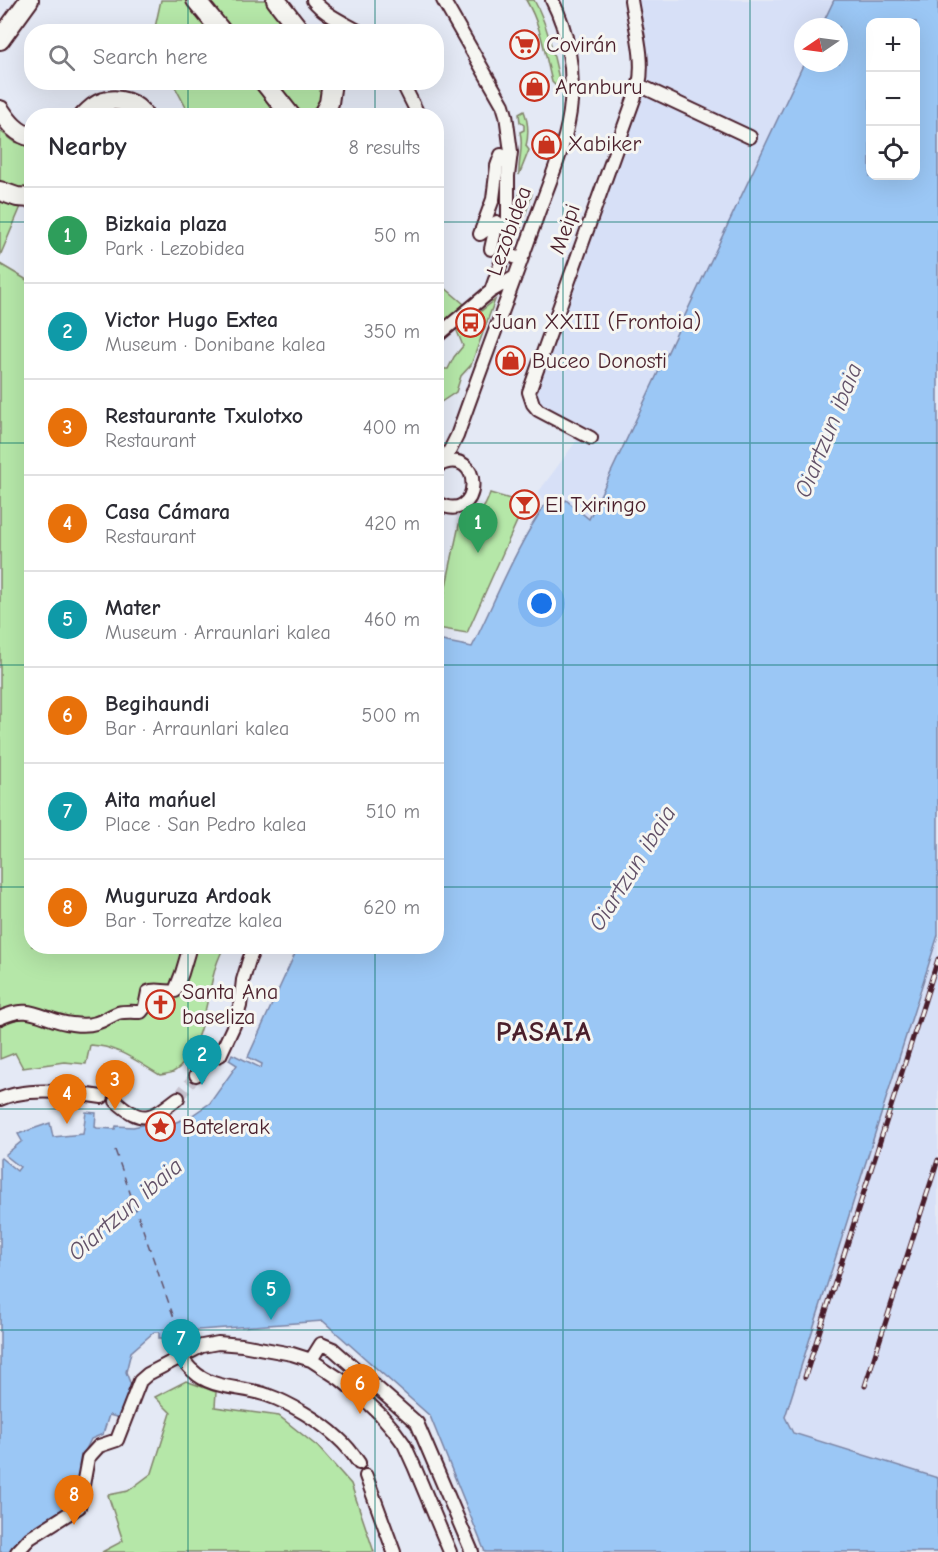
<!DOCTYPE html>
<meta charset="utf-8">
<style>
:root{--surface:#fff;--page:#f7f7f7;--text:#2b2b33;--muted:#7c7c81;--line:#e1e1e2;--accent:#db2777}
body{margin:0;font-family:"Comic Neue",sans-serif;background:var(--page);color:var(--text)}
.controls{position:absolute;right:18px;top:18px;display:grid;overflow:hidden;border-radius:12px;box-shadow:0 6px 24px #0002}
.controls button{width:54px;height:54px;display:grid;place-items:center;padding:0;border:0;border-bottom:2px solid var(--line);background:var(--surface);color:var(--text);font:30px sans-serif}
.compass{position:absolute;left:794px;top:18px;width:54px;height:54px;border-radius:50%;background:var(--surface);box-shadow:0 6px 24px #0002;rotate:257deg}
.you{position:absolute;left:542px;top:604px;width:21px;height:21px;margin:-15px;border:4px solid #fff;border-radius:50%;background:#1a73e8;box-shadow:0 0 0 9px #1a73e833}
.badge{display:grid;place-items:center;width:39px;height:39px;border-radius:50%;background:var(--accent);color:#fff;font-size:20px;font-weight:700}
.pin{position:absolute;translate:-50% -50px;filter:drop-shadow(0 2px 3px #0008)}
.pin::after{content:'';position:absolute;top:32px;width:21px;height:18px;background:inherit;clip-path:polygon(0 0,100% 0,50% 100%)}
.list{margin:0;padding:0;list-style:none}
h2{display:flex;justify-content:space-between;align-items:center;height:78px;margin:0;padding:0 24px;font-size:26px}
h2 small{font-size:20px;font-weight:400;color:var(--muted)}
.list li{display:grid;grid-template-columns:39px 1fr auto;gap:18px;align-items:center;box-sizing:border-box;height:96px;padding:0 24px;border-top:2px solid var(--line)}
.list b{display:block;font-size:22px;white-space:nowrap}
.list p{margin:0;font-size:20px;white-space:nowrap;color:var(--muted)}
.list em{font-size:20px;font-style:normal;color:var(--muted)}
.icon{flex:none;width:33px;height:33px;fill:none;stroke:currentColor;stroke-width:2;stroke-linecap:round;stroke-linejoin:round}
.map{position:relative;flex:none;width:938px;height:1552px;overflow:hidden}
.search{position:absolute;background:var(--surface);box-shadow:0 6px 24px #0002;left:24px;top:24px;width:420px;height:66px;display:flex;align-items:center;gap:15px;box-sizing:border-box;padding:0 21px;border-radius:24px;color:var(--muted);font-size:22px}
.panel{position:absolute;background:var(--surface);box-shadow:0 6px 24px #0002;left:24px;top:108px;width:420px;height:846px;border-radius:24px}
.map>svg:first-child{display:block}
</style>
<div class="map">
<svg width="938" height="1552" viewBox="0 0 938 1552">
<rect width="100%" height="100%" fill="#e4e9f5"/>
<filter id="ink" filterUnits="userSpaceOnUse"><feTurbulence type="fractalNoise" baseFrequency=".0167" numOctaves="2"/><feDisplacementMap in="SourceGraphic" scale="12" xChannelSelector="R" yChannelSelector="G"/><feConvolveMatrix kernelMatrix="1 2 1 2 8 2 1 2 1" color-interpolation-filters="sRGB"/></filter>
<g filter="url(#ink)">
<path fill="#d7e0f7" d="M636 0H834L821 27H803V63H804L589 520 567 500 556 511 537 494 586 428 544 407 540 404 536 396V391L648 78Z
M938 935V1478L793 1433 785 1417Z"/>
<path fill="#b5e7a8" stroke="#80836a" stroke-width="1.5" d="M161 0H276L301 32H154Z
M526 0H534C549 27 554 58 561 88L557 87 552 82C545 54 541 25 526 0Z
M173 83H330L321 115H190Z
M524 111C529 124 529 134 526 146L529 150 519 175C518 161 524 146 520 132L524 130V125L520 122 519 114Z
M0 131 15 142 32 146 31 188 28 190 0 256Z
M520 189 532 194 518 236H517L516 225Z
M0 264 32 283V946L224 947C220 955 216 964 214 973 207 999 199 1059 173 1072 170 1074 164 1074 160 1075 136 1061 118 1046 90 1045L86 1064 64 1062 23 1068 15 1053 0 1059Z
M437 281 464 304 437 328H436Z
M495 300 471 365 461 376 456 392 441 402 437 396V372L439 367 445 369H448L454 357 463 346 457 331 463 325 466 328 472 325 478 318 476 315Z
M490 493 517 501 518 519 467 633 437 628 460 520C478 517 485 510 490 493Z
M186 1381 216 1392 215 1407 279 1416 318 1447 351 1484 374 1552H102L123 1541 108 1495 128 1491 152 1473 171 1413 155 1397Z"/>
<path fill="#9bc7f5" stroke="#7b84a4" stroke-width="1.5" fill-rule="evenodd" d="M834 0H938V935L785 1417 793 1433 938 1478V1552H485L430 1416 323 1321 185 1331 183 1338H159V1332H154L131 1352 126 1372 132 1388 120 1418 109 1415 103 1434 91 1439 82 1458 74 1504 28 1533 11 1552H0V1159L1 1158 17 1171 20 1167 5 1155 22 1141 18 1134 50 1123 53 1137 83 1134 86 1112 96 1113 95 1127 97 1128 115 1129 116 1126 133 1127 167 1120 169 1125 191 1116 210 1103 237 1065 229 1060 232 1054 261 1068 262 1064 248 1057 298 947 436 946 437 640 472 647C496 599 516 546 547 502L556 511 566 500 589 519 804 63H839V27H821ZM870 22H916V176H870Z"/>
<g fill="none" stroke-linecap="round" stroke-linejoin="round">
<path stroke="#625168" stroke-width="1.5" stroke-dasharray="8 6" stroke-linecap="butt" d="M115 1150 179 1332"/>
<path stroke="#c5c1cd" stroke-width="12" stroke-dasharray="12 6" stroke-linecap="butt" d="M178 1098 196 1075"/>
<defs>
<path id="street" d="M313 0C325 15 343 22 360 32
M443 0 503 105 506 115 511 152 508 176V250C511 258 518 260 524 254
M402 82 419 116
M639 85 750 137
M491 249 497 222 480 234 493 199 497 166 501 155
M491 291 508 243
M436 337 491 291 515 277
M591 438 538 410 533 404 529 392 639 85C645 58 635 27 631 0
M438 465 449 452 457 436C483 362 511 290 537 216 550 180 568 141 571 102 574 68 568 31 552 0
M436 502C483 530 486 441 437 466
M0 1018C32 1002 42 1021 72 1024 79 1025 90 1025 96 1023 104 1021 110 1016 118 1013 125 1011 134 1012 141 1012L145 1007 148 992C156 988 165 993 175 991L182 973 190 946
M196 1075 209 1059 220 1055 234 1025 240 1006 243 980 249 960 255 946
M81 1094 102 1097
M0 1099C20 1091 40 1091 61 1092
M116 1101C143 1126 152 1118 178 1098
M181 1357C185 1362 188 1367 193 1371 212 1390 243 1386 267 1395 290 1403 320 1421 338 1438 346 1445 353 1454 359 1463
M311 1360 321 1344 333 1349 417 1423 472 1552
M366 1476 394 1552
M17 1552 30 1538 79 1507 88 1458 99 1446 117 1440 140 1381 148 1374 202 1346 218 1343 242 1345 292 1354 311 1360 340 1379 364 1399 381 1415 393 1429 404 1444 414 1466 450 1552"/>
<path id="secondary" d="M196 0 222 32
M276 0 301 32
M0 40 29 0
M264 82 291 116
M0 110C8 122 17 134 32 137
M84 116C90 110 96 104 104 102 118 97 136 103 144 116
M322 116 329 103 332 82
M0 191 17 197 32 198"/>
</defs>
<use href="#street" stroke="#4a1f2b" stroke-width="16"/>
<use href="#secondary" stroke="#4a1f2b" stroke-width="22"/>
<use href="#street" stroke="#f6f6f2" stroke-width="12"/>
<use href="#secondary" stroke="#f6f6f2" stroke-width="18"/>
<defs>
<path id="rail" d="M805 1377 938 959
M865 1386 938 1160"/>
</defs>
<use href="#rail" stroke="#4a1f2b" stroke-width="5"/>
<use href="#rail" stroke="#f6f6f2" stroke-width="3" stroke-dasharray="9" stroke-linecap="butt"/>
</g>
</g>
<path fill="none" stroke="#0f766e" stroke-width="1.5" stroke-opacity="0.55" d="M188 0V32M375 0V32M563 0V1552M750 0V1552M188 82V116M375 82V116M0 222H32M436 222H938M0 443H32M436 443H938M0 665H32M436 665H938M0 887H32M436 887H938M188 946V1552M375 946V1552M0 1109H938M0 1330H938"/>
<defs>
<symbol id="supermarket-ring" viewBox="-11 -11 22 22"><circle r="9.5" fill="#f6f6f2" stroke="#c8321e" stroke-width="1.5"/><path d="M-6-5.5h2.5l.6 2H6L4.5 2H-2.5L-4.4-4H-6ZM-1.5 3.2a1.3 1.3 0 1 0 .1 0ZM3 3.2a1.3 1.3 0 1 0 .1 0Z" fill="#c8321e"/></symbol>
<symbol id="shop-ring" viewBox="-11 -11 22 22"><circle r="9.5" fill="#f6f6f2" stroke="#c8321e" stroke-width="1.5"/><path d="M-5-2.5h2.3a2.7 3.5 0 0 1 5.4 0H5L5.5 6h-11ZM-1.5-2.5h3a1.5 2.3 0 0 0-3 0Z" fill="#c8321e"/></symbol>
<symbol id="bus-ring" viewBox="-11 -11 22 22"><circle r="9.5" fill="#f6f6f2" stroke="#c8321e" stroke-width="1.5"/><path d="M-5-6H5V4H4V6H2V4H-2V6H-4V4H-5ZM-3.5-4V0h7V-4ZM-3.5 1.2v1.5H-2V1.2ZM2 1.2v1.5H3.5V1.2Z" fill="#c8321e"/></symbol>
<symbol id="bar-ring" viewBox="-11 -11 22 22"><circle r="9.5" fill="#f6f6f2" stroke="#c8321e" stroke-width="1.5"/><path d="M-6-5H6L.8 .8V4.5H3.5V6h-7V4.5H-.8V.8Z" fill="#c8321e"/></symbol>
<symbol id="church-ring" viewBox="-11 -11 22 22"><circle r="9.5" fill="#f6f6f2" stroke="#c8321e" stroke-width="1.5"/><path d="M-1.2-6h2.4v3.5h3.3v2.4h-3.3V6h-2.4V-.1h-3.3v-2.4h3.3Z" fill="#c8321e"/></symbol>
<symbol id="sight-ring" viewBox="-11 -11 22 22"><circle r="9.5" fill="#f6f6f2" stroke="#c8321e" stroke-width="1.5"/><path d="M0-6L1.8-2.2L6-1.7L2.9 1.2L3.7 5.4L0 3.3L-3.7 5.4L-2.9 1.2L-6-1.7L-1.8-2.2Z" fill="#c8321e"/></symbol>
</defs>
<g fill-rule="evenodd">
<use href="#supermarket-ring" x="508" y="28" width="33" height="33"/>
<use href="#shop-ring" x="518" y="70" width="33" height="33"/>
<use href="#shop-ring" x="530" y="128" width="33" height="33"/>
<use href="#bus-ring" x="454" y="306" width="33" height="33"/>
<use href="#shop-ring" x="494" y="344" width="33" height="33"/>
<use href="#bar-ring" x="508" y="488" width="33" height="33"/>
<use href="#church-ring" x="144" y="988" width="33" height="33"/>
<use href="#sight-ring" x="144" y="1110" width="33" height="33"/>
</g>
<g text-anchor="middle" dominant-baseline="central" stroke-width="6" stroke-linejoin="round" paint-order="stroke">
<g font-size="22" fill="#4a1f2b" stroke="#f6f6f2" text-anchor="start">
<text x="546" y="45">Covirán</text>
<text x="555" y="87">Aranburu</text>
<text x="568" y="144">Xabiker</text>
<text x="492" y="322">Juan XXIII (Frontoia)</text>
<text x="532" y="361">Buceo Donosti</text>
<text x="545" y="505">El Txiringo</text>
<text x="182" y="992">Santa Ana<tspan x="182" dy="25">baseliza</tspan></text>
<text x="182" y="1127">Batelerak</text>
</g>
<g font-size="22" fill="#4a1f2b" stroke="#f6f6f2">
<text transform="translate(565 229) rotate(-70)">Meipi</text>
<text transform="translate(509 231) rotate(-70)">Lezobidea</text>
</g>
<g font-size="24" font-style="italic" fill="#625168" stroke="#f6f6f2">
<text transform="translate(828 430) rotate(-68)">Oiartzun ibaia</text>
<text transform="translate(632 868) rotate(-58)">Oiartzun ibaia</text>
<text transform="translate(125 1209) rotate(-41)">Oiartzun ibaia</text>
</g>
<g font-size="28" font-weight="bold" letter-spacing="1.5" fill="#4a1f2b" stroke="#f6f6f2">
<text x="544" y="1032">PASAIA</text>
</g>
</g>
</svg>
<div class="controls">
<button>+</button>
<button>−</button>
<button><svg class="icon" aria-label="locate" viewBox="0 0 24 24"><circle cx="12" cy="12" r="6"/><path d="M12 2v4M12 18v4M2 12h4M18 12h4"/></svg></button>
</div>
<svg class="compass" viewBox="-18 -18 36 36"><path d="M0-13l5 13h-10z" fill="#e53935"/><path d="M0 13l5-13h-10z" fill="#7c7c81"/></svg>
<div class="you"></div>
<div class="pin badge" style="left:478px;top:553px;background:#2e9e5b">1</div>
<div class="pin badge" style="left:202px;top:1085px;background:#0f9aa8">2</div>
<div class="pin badge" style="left:115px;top:1110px;background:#e8710a">3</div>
<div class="pin badge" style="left:67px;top:1124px;background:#e8710a">4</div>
<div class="pin badge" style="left:271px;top:1320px;background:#0f9aa8">5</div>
<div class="pin badge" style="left:360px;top:1414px;background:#e8710a">6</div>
<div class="pin badge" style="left:181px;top:1369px;background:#0f9aa8">7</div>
<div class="pin badge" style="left:74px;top:1525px;background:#e8710a">8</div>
<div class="search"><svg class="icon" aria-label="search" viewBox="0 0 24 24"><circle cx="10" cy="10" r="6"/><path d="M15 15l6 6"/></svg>Search here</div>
<section class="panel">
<h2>Nearby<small>8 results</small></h2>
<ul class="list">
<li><span class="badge" style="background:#2e9e5b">1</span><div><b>Bizkaia plaza</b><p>Park · Lezobidea</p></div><em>50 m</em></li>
<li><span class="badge" style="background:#0f9aa8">2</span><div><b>Victor Hugo Extea</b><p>Museum · Donibane kalea</p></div><em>350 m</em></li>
<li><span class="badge" style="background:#e8710a">3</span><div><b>Restaurante Txulotxo</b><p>Restaurant</p></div><em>400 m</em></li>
<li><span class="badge" style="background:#e8710a">4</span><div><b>Casa Cámara</b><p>Restaurant</p></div><em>420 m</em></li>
<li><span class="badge" style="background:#0f9aa8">5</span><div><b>Mater</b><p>Museum · Arraunlari kalea</p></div><em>460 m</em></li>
<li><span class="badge" style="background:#e8710a">6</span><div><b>Begihaundi</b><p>Bar · Arraunlari kalea</p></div><em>500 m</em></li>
<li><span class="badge" style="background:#0f9aa8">7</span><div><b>Aita mańuel</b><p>Place · San Pedro kalea</p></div><em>510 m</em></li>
<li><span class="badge" style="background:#e8710a">8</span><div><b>Muguruza Ardoak</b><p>Bar · Torreatze kalea</p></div><em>620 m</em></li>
</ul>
</section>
</div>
